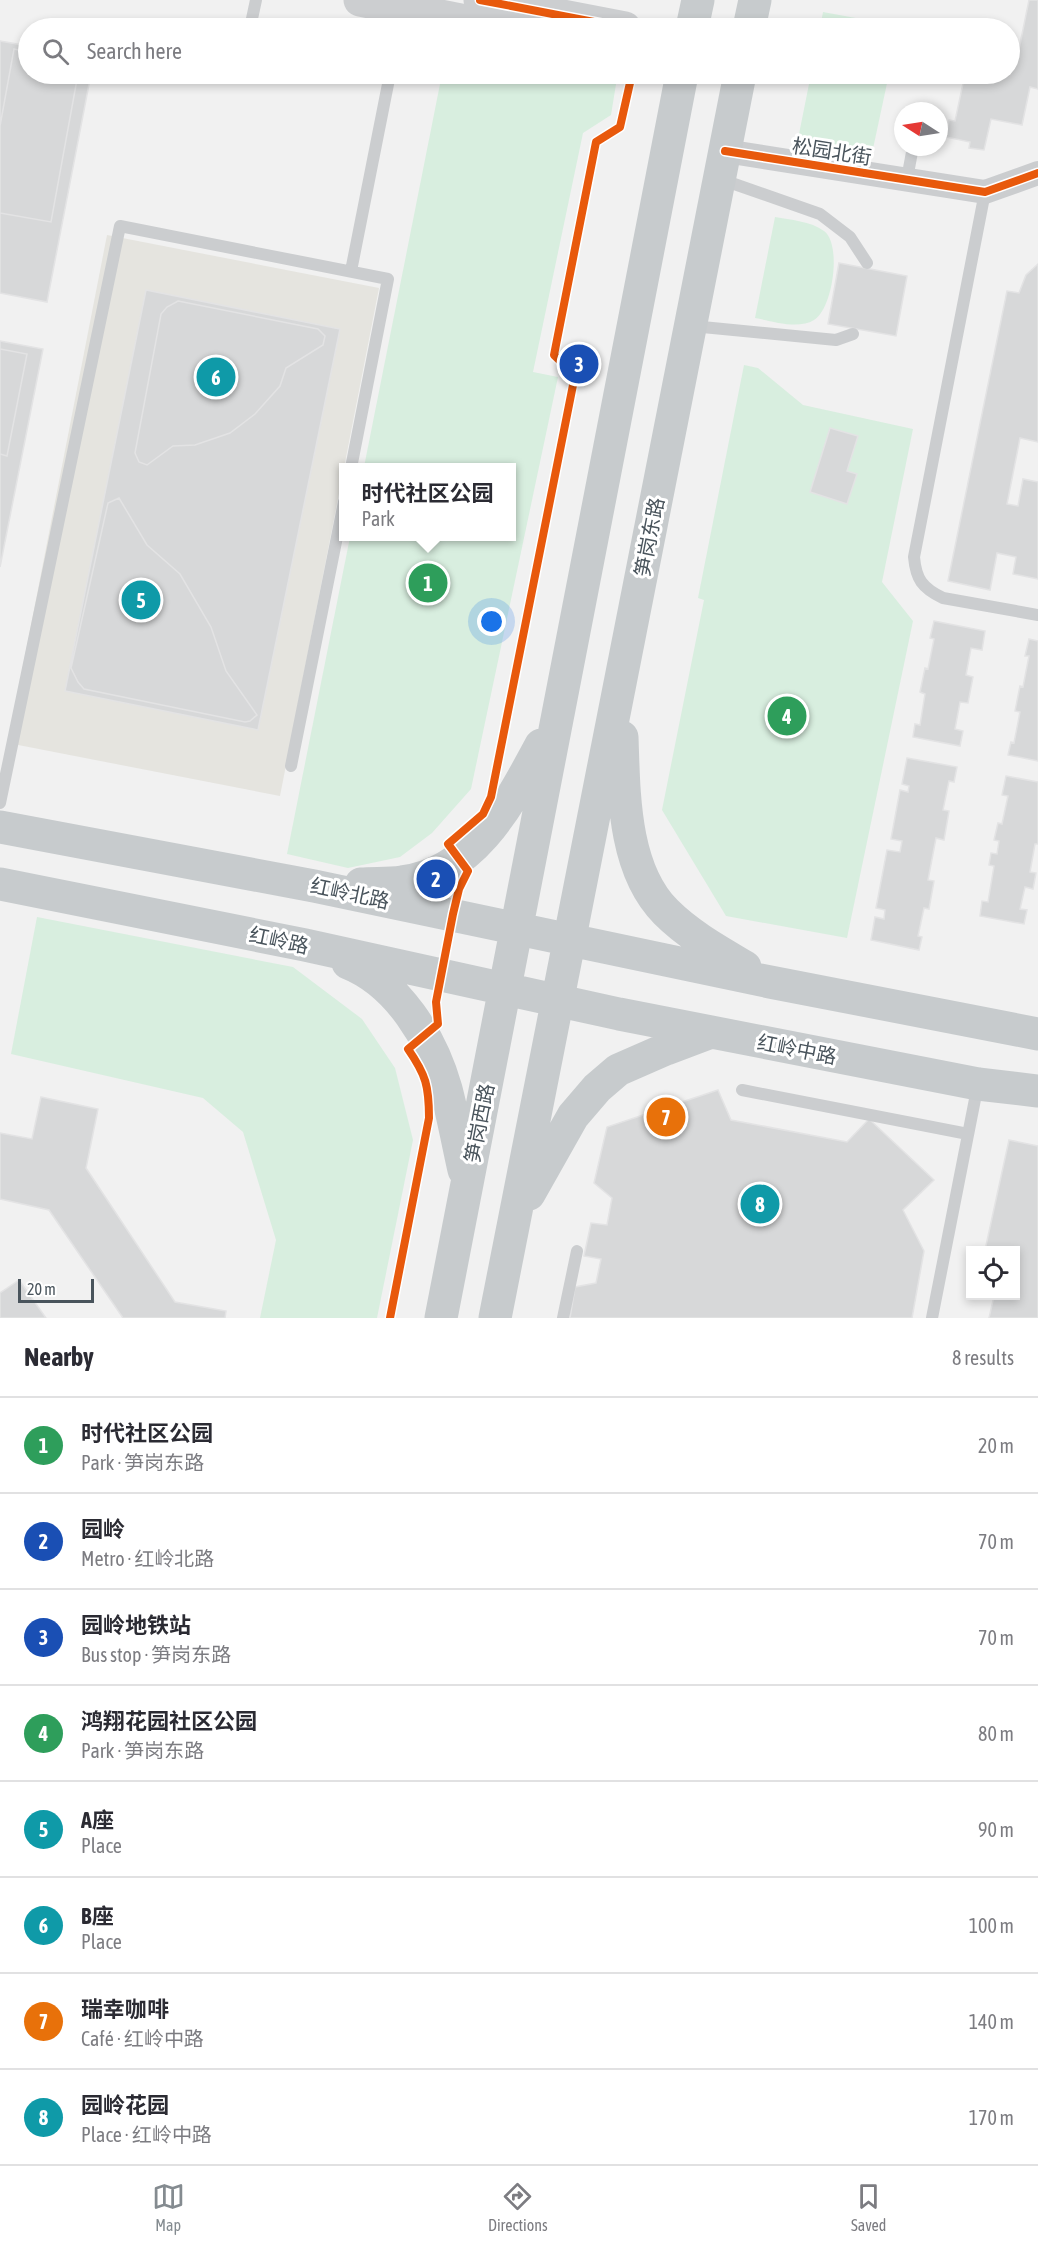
<!DOCTYPE html>
<meta charset="utf-8">
<style>
:root{--surface:#fff;--page:#f7f7f7;--text:#2b2b33;--muted:#7c7c81;--line:#e1e1e2;--accent:#848b90}
body{margin:0;font-family:"Asap Condensed","Noto Sans SC",sans-serif;background:var(--page);color:var(--text)}
.controls{position:absolute;right:18px;bottom:18px;display:grid;overflow:hidden;border-radius:0px;box-shadow:0 3px 9px #0003}
.controls button{width:54px;height:54px;display:grid;place-items:center;padding:0;border:0;border-bottom:2px solid var(--line);background:var(--surface);color:var(--text);font:30px sans-serif}
.compass{position:absolute;left:894px;top:102px;width:54px;height:54px;border-radius:50%;background:var(--surface);box-shadow:0 3px 9px #0003;rotate:282deg}
.scale{position:absolute;left:18px;bottom:15px;width:76px;box-sizing:border-box;padding-left:6px;border:3px solid #49545c;border-top:0;font-size:16px;line-height:21px;white-space:nowrap;color:#49545c;-webkit-text-stroke:4px #fff;paint-order:stroke}
.you{position:absolute;left:492px;top:622px;width:21px;height:21px;margin:-15px;border:4px solid #fff;border-radius:50%;background:#1a73e8;box-shadow:0 0 0 9px #1a73e833}
.badge{display:grid;place-items:center;width:39px;height:39px;border-radius:50%;background:var(--accent);color:#fff;font-size:20px;font-weight:700}
.pin{position:absolute;translate:-50% -50%;border:3px solid #fff;box-shadow:0 2px 6px #0006}
.popup{position:absolute;left:339px;top:463px;width:177px;height:78px;box-sizing:border-box;display:grid;place-content:center;border-radius:0px;background:var(--surface);filter:drop-shadow(0 2px 4px #0005);font-size:20px;white-space:nowrap;color:var(--muted)}
.popup b{font-size:22px;color:var(--text)}
.popup::after{content:'';position:absolute;left:50%;top:100%;margin-left:-12px;border:12px solid transparent;border-top-color:var(--surface)}
.list{margin:0;padding:0;list-style:none}
h2{display:flex;justify-content:space-between;align-items:center;height:78px;margin:0;padding:0 24px;font-size:26px}
h2 small{font-size:20px;font-weight:400;color:var(--muted)}
.list li{display:grid;grid-template-columns:39px 1fr auto;gap:18px;align-items:center;box-sizing:border-box;height:96px;padding:0 24px;border-top:2px solid var(--line)}
.list b{display:block;font-size:22px;white-space:nowrap}
.list p{margin:0;font-size:20px;white-space:nowrap;color:var(--muted)}
.list em{font-size:20px;font-style:normal;color:var(--muted)}
.icon{flex:none;width:33px;height:33px;fill:none;stroke:currentColor;stroke-width:2;stroke-linecap:round;stroke-linejoin:round}
.map{position:relative;flex:none;width:1038px;height:1318px;overflow:hidden}
.search{position:absolute;background:var(--surface);box-shadow:0 3px 9px #0003;left:18px;right:18px;top:18px;height:66px;display:flex;align-items:center;gap:15px;box-sizing:border-box;padding:0 21px;border-radius:33px;color:var(--muted);font-size:22px}
.sheet{height:846px;background:var(--surface)}
nav{display:flex;justify-content:space-around;align-items:center;box-sizing:border-box;height:84px;border-top:2px solid var(--line);background:var(--surface);font-size:16px;color:var(--muted)}
nav a{display:grid;justify-items:center;gap:3px}
nav .on{color:var(--accent)}
.map>svg:first-child{display:block}
</style>
<div class="map">
<svg width="1038" height="1318" viewBox="0 0 1038 1318">
<rect width="100%" height="100%" fill="#f1f1f1"/>
<path fill="#e5e4df" d="M107 235 379 288 280 796 8 743Z"/>
<path fill="#d8eedf" d="M823 12 899 26 898 28H820Z
M442 74H596L617 78 611 115 583 133 533 372 558 377 471 789 432 833 400 857 348 868 287 854 350 537 512 536V468L364 467Z
M811 74H889L871 158 797 144Z
M775 217C790 220 811 221 824 231 842 244 833 309 814 320 798 330 772 321 755 318Z
M744 365 758 368 803 405 913 429 882 582 913 621 847 938 726 916 662 810 704 600 698 598Z
M37 917 293 967 362 1019 395 1068 413 1140 377 1318H260L276 1240 243 1132 203 1098 11 1054Z"/>
<path fill="#d7d8d9" stroke="#e3e3e4" stroke-width="1.5" d="M1029 0H1038V89L1030 87 1022 125 991 119 984 150 969 148 970 142 946 137 949 120 955 121 965 74H1010V47L1019 49Z
M0 41 28 46V74H91L47 302 0 293Z
M14 49 28 52V74H78L51 222 0 213V126Z
M839 263 907 276 896 336 828 324Z
M1038 264V442L1020 438 1007 504 1018 506 1023 479 1038 482V579L1013 574 1016 557 997 553 990 590 948 581 1007 291 1019 293 1026 275Z
M146 290 340 329 258 730 65 691Z
M178 301 318 329 325 336 323 345 286 368 280 386 255 414 230 433 195 445 173 446 147 465 139 462 135 453 161 314 167 307Z
M0 341 43 349 0 567Z
M0 349 27 354 7 456 0 454Z
M830 428 858 436 847 471 857 474 847 504 810 492Z
M119 498 147 545 180 574 211 627 226 671 257 715 250 721 245 722 84 689 78 682 71 668 108 503Z
M934 621 985 631 982 650 971 648 966 675 973 677 968 703 960 702 955 729 963 731 960 746 913 737 915 724 920 725 925 694 920 692 925 668 928 669 934 639 930 638Z
M1029 639 1038 641V761L1008 755 1011 742 1014 743 1020 712 1015 711 1020 686 1023 687 1029 656H1025Z
M907 758 957 767 954 782 949 781 943 810 949 811 944 840 936 838 928 880 934 881 929 909 924 908 918 936 922 937 919 950 871 940 875 917 884 919 885 910 876 908 887 850 900 852 902 841 891 839 900 790 908 792 909 786 902 784Z
M1006 776 1038 782V844H1035L1030 872 1036 873 1033 889 1025 887 1020 909 1027 910 1024 924 980 916 982 901 988 902 994 866 989 865 991 853 997 854 999 841 994 840 998 823 1002 824 1008 796 1002 795Z
M718 1090 731 1120 847 1142 869 1119 934 1180 903 1210 924 1251 912 1318H570L575 1287 596 1283 601 1259 584 1256 591 1223 607 1225 612 1198 594 1183 607 1127Z
M41 1097 98 1109 86 1168 175 1302 226 1311 225 1318H123L49 1210 0 1199V1133L32 1139Z
M1009 1140 1038 1146V1318H989L994 1296H1016V1250H985Z
M19 1280 46 1318H0V1293Z"/>
<g fill="none" stroke-linecap="round" stroke-linejoin="round">
<path stroke="#cbcdcf" stroke-width="12" d="M250 28 256 0
M720 179 820 214 850 237 867 263
M907 179 912 152
M985 192 914 557C916 579 922 588 943 598L1038 615
M351 271 390 74
M692 326 836 340 853 334
M291 766 344 502
M0 803 120 226 388 279 351 468
M742 1090 968 1134
M563 1318 577 1251
M932 1318 978 1084"/>
<path stroke="#cbcdcf" stroke-width="24" d="M725 151 985 192 1038 173"/>
<path stroke="#ccced0" stroke-width="33" d="M360 0 501 28
M480 0 625 28"/>
<path stroke="#c7cbcd" stroke-width="33" d="M692 28 698 0
M749 28 755 0
M622 737C624 793 623 869 666 912 689 935 718 951 745 967
M0 827 314 886 770 982 1038 1034
M0 884 305 945 619 1014 978 1084 1038 1091
M361 884C374 883 389 884 402 882 475 873 510 802 541 745
M348 963C398 983 432 1039 446 1089 453 1116 458 1143 464 1170
M529 1194 573 1116 597 1088 618 1070 666 1049 711 1032
M441 1318 682 74
M495 1318 740 74"/>
<defs>
<path id="cycleway" d="M480 0 625 28
M725 151 985 192 1038 173
M390 1318 429 1118C429 1086 426 1075 408 1049L438 1024 436 1002 453 914 459 889 468 871 448 844 483 814 491 797 575 375 554 355 596 142 620 127 632 74"/>
</defs>
<use href="#cycleway" stroke="#fff" stroke-width="11"/>
<use href="#cycleway" stroke="#e8590c" stroke-width="8"/>
</g>
<g text-anchor="middle" dominant-baseline="central" stroke-width="6" stroke-linejoin="round" paint-order="stroke">
<g font-size="20" fill="#49545c" stroke="#fff">
<text transform="translate(832 151) rotate(9)">松园北街</text>
<text transform="translate(649 537) rotate(-79)">笋岗东路</text>
<text transform="translate(350 893) rotate(12)">红岭北路</text>
<text transform="translate(279 940) rotate(12)">红岭路</text>
<text transform="translate(797 1049) rotate(11)">红岭中路</text>
<text transform="translate(479 1123) rotate(-79)">笋岗西路</text>
</g>
</g>
</svg>
<div class="controls">
<button><svg class="icon" aria-label="locate" viewBox="0 0 24 24"><circle cx="12" cy="12" r="6"/><path d="M12 2v4M12 18v4M2 12h4M18 12h4"/></svg></button>
</div>
<svg class="compass" viewBox="-18 -18 36 36"><path d="M0-13l5 13h-10z" fill="#e53935"/><path d="M0 13l5-13h-10z" fill="#7c7c81"/></svg>
<div class="scale">20 m</div>
<div class="you"></div>
<div class="pin badge" style="left:428px;top:583px;background:#2e9e5b">1</div>
<div class="popup"><b>时代社区公园</b>Park</div>
<div class="pin badge" style="left:436px;top:879px;background:#1a4fb4">2</div>
<div class="pin badge" style="left:579px;top:364px;background:#1a4fb4">3</div>
<div class="pin badge" style="left:787px;top:716px;background:#2e9e5b">4</div>
<div class="pin badge" style="left:141px;top:600px;background:#0f9aa8">5</div>
<div class="pin badge" style="left:216px;top:377px;background:#0f9aa8">6</div>
<div class="pin badge" style="left:666px;top:1117px;background:#e8710a">7</div>
<div class="pin badge" style="left:760px;top:1204px;background:#0f9aa8">8</div>
<div class="search"><svg class="icon" aria-label="search" viewBox="0 0 24 24"><circle cx="10" cy="10" r="6"/><path d="M15 15l6 6"/></svg>Search here</div>
</div>
<section class="sheet">
<h2>Nearby<small>8 results</small></h2>
<ul class="list">
<li><span class="badge" style="background:#2e9e5b">1</span><div><b>时代社区公园</b><p>Park · 笋岗东路</p></div><em>20 m</em></li>
<li><span class="badge" style="background:#1a4fb4">2</span><div><b>园岭</b><p>Metro · 红岭北路</p></div><em>70 m</em></li>
<li><span class="badge" style="background:#1a4fb4">3</span><div><b>园岭地铁站</b><p>Bus stop · 笋岗东路</p></div><em>70 m</em></li>
<li><span class="badge" style="background:#2e9e5b">4</span><div><b>鸿翔花园社区公园</b><p>Park · 笋岗东路</p></div><em>80 m</em></li>
<li><span class="badge" style="background:#0f9aa8">5</span><div><b>A座</b><p>Place</p></div><em>90 m</em></li>
<li><span class="badge" style="background:#0f9aa8">6</span><div><b>B座</b><p>Place</p></div><em>100 m</em></li>
<li><span class="badge" style="background:#e8710a">7</span><div><b>瑞幸咖啡</b><p>Café · 红岭中路</p></div><em>140 m</em></li>
<li><span class="badge" style="background:#0f9aa8">8</span><div><b>园岭花园</b><p>Place · 红岭中路</p></div><em>170 m</em></li>
</ul>
</section>
<nav>
<a class="on"><svg class="icon" aria-label="map" viewBox="0 0 24 24"><path d="M3 6l6-2 6 2 6-2v14l-6 2-6-2-6 2zM9 4v14M15 6v14"/></svg>Map</a>
<a><svg class="icon" aria-label="directions" viewBox="0 0 24 24"><path d="M12 3l9 9-9 9-9-9zM9 14v-3h6M13 9l2 2-2 2"/></svg>Directions</a>
<a><svg class="icon" aria-label="saved" viewBox="0 0 24 24"><path d="M7 4h10v16l-5-4-5 4z"/></svg>Saved</a>
</nav>
